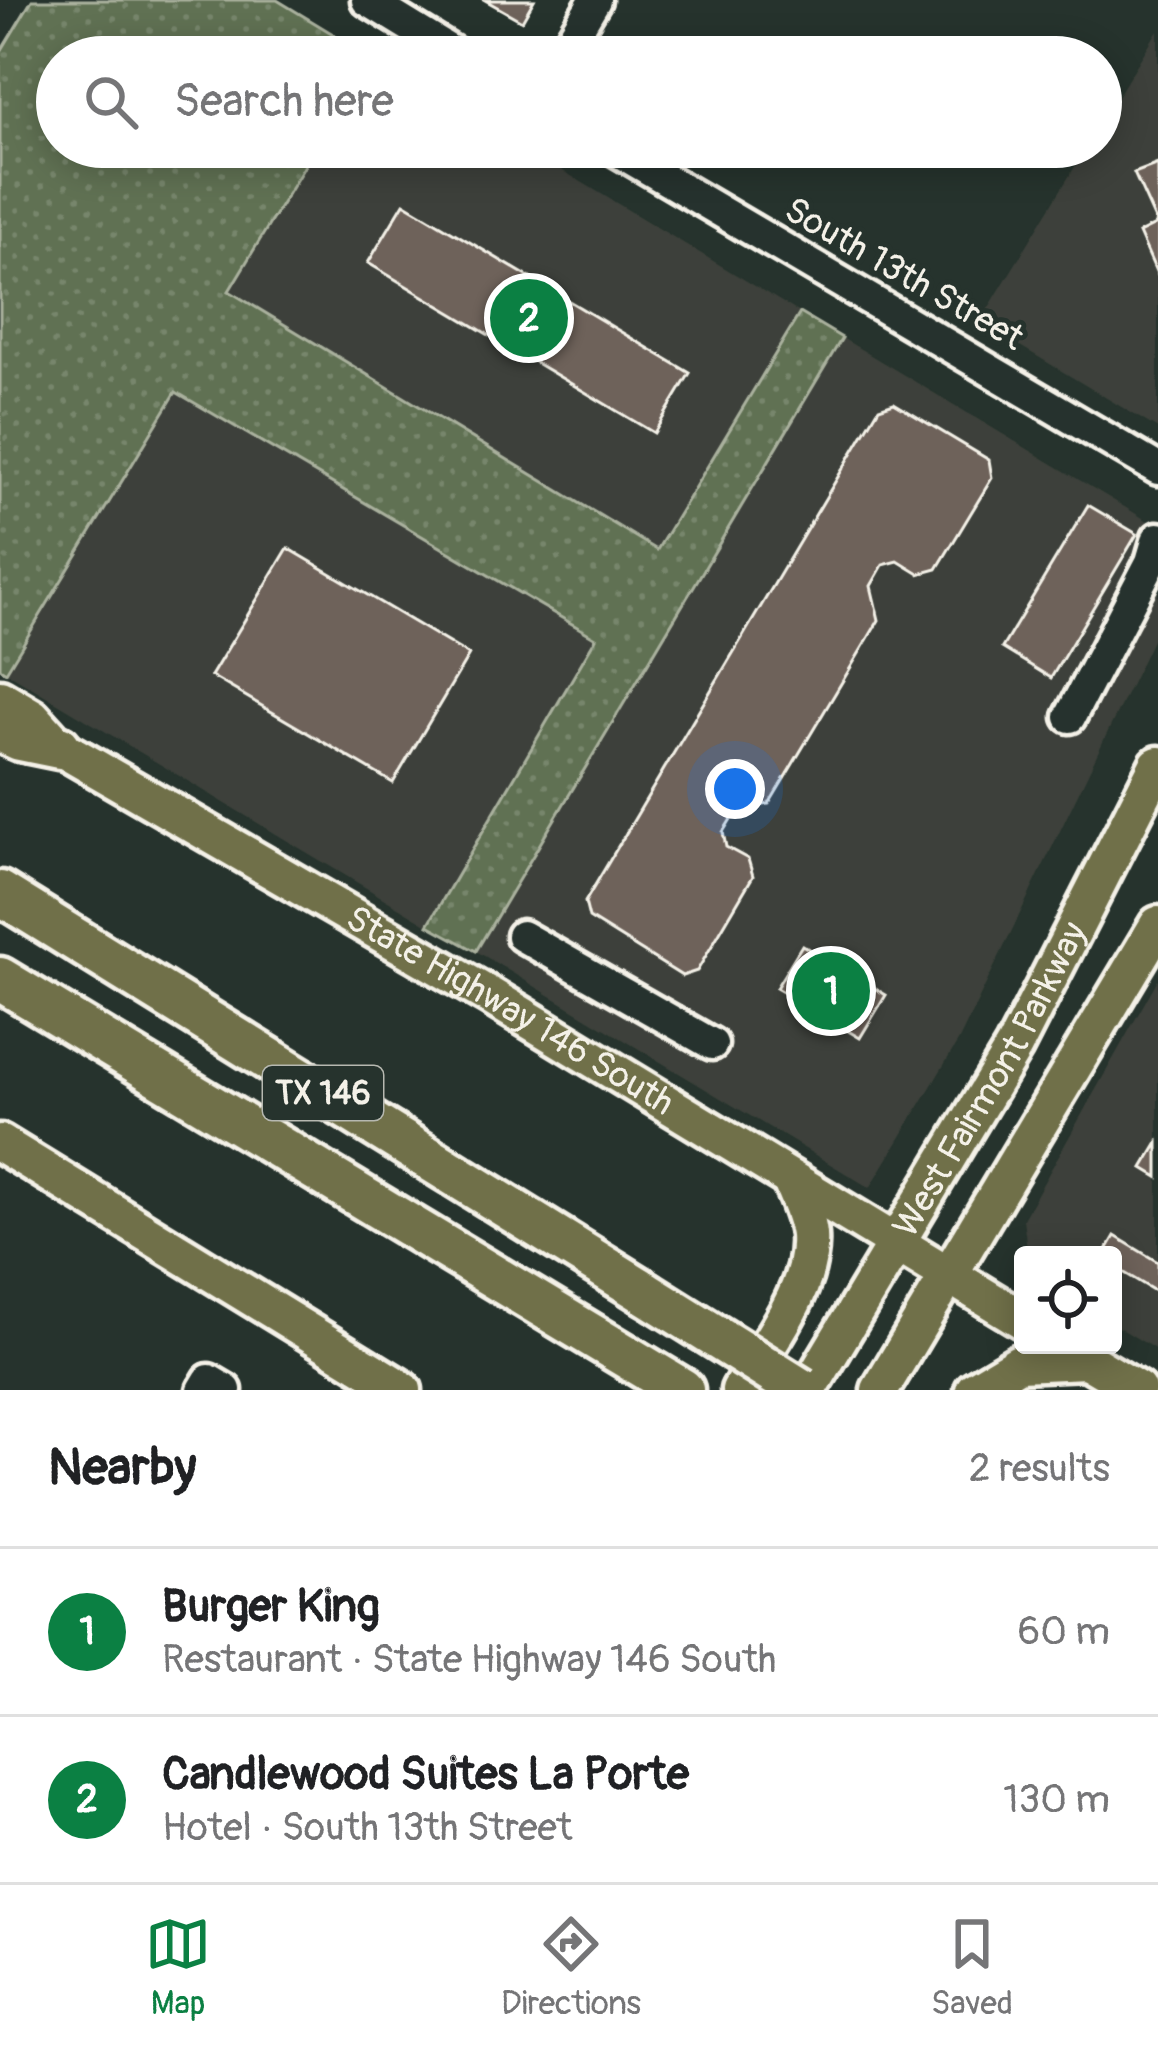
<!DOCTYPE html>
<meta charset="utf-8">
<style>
:root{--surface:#fff;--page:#f6f6f6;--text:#202124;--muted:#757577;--line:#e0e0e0;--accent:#0b8043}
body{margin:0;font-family:Pangolin,sans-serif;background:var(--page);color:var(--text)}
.controls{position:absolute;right:36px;bottom:36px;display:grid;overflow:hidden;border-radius:12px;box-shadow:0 6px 30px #0003}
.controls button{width:108px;height:108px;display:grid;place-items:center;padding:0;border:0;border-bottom:3px solid var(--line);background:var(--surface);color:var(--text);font:60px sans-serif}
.you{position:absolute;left:735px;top:789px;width:42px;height:42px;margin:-30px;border:9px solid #fff;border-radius:50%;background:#1a73e8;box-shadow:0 0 0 18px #1a73e833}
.badge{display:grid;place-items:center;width:78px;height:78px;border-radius:50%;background:var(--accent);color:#fff;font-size:39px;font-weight:700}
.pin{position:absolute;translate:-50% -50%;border:6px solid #fff;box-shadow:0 3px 12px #0006}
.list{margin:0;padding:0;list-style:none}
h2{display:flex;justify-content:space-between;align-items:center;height:156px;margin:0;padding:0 48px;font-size:51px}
h2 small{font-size:39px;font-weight:400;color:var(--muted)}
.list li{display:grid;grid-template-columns:78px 1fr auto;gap:36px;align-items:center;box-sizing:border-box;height:168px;padding:0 48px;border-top:3px solid var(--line)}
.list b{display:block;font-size:45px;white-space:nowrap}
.list p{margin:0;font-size:39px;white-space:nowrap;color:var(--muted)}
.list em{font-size:39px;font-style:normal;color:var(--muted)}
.icon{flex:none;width:66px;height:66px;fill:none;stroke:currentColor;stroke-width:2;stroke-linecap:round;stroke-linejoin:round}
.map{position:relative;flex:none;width:1158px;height:1390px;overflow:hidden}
.search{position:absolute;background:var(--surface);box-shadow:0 6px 30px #0003;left:36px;right:36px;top:36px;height:132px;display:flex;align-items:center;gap:30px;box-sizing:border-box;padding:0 42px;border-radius:66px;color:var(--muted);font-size:45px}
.sheet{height:492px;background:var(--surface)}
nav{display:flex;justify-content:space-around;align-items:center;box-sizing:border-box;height:168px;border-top:3px solid var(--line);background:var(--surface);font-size:33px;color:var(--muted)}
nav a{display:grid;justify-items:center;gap:6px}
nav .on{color:var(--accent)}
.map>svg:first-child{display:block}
</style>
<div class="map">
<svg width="1158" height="1390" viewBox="0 0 1158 1390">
<defs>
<pattern id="grass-dots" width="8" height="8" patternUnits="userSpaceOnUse" patternTransform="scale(3)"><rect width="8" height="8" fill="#607153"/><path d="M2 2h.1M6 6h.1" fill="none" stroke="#77866c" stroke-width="1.8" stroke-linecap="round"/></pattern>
</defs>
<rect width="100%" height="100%" fill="#26332d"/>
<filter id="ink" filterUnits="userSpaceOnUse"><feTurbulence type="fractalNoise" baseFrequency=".00833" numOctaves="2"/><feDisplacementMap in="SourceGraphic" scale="24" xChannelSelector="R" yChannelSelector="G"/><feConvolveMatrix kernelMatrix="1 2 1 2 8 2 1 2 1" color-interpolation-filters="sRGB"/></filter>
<g filter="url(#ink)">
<path fill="#3c413a" d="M1158 30V429L980 322 1087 147H1101V123Z
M316 147H523L800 313 657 551 228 290Z
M842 338 1158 527V628L959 1040 870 1188 476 951Z
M176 392 597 639 428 925 6 672Z
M1158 979V1351L1113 1324V1255H1028L1023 1219Z"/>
<path fill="url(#grass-dots)" stroke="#aab19e" stroke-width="3" d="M32 0H277L371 57H57V147H316L229 291 657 550 800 313 842 338 476 951 428 925 596 638 176 392 6 672 0 668V53Z"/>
<path fill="#6e625a" stroke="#f4f1e8" stroke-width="3" d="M485 0H534L522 21Z
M1158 164V276L1139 233 1157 224 1134 173Z
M404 203 690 373 654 433 368 263Z
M894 403 989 460 992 478 937 569 919 574 898 561 883 565 871 586 879 620 769 804 736 811 723 832 726 847 748 859 753 876 697 971 682 976 589 918 585 902 879 408Z
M1088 505 1137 534 1051 678 1002 648Z
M288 548 469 655 393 783 211 676Z
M802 945 886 995 860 1038 776 988Z
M1158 1143V1177L1143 1168Z
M1115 1236 1158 1262V1293L1113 1266V1255H1104Z"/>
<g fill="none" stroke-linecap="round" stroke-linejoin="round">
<defs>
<path id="minor" d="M367 0 460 57
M561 57 595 0
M611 147 1158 469
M1070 717 1151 562 1158 538
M522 936 712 1044
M203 1390 209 1380 226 1390"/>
<g id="major">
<path id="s1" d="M0 698 32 717 59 747 490 996 1023 1320"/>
<path d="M0 1143 403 1390"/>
<path d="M1065 1347 1137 1390"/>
<path d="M740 1390C766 1345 813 1289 809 1235 807 1217 798 1198 791 1181"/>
<path id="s2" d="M808 1390 1014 1047 1158 765"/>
<path d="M880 1390 1158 925"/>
<path d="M974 1390 1019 1363 1086 1360"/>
</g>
<path id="highway" d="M0 730 20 739 59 747
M0 893 646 1293
M0 979 682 1390"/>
</defs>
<use href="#minor" stroke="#f4f1e8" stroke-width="39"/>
<use href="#major" stroke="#f4f1e8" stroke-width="45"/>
<use href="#highway" stroke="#f4f1e8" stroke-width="51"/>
<use href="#minor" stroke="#26332d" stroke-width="30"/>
<use href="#major" stroke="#70704a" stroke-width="36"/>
<use href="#highway" stroke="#70704a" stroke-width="42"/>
<defs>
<path id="highway-bridge" d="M646 1293 801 1390"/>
</defs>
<use href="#highway-bridge" stroke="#f4f1e8" stroke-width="51" stroke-linecap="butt"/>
<use href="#highway-bridge" stroke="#70704a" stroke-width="42"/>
</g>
</g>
<g text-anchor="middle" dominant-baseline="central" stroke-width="10" stroke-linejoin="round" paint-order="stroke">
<rect fill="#26332d" stroke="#b6b8b0" stroke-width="3" x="263" y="1066" width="120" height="54" rx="9"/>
<g font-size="33" font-weight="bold" fill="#f4f1e8">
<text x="323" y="1093">TX 146</text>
</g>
<g font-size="36" fill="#f4f1e8" stroke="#26332d">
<text transform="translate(904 274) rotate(30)">South 13th Street</text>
<text stroke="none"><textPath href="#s1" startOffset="600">State Highway 146 South</textPath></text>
<text stroke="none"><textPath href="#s2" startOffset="360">West Fairmont Parkway</textPath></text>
</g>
</g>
</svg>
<div class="controls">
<button><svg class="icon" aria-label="locate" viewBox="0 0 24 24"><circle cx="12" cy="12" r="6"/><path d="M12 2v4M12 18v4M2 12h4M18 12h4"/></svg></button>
</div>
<div class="you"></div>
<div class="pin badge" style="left:831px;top:991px">1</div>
<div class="pin badge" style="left:529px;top:318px">2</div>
<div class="search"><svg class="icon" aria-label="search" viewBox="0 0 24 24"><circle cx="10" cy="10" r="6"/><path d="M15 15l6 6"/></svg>Search here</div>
</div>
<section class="sheet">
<h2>Nearby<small>2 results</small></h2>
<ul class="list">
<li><span class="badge">1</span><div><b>Burger King</b><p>Restaurant · State Highway 146 South</p></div><em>60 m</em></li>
<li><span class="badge">2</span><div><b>Candlewood Suites La Porte</b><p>Hotel · South 13th Street</p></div><em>130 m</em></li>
</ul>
</section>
<nav>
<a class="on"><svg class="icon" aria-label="map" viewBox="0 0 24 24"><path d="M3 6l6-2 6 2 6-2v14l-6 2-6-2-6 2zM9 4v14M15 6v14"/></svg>Map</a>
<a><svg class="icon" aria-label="directions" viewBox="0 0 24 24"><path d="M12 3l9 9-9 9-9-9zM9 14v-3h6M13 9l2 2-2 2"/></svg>Directions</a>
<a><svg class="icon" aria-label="saved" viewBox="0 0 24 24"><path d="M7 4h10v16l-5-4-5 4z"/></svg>Saved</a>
</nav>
